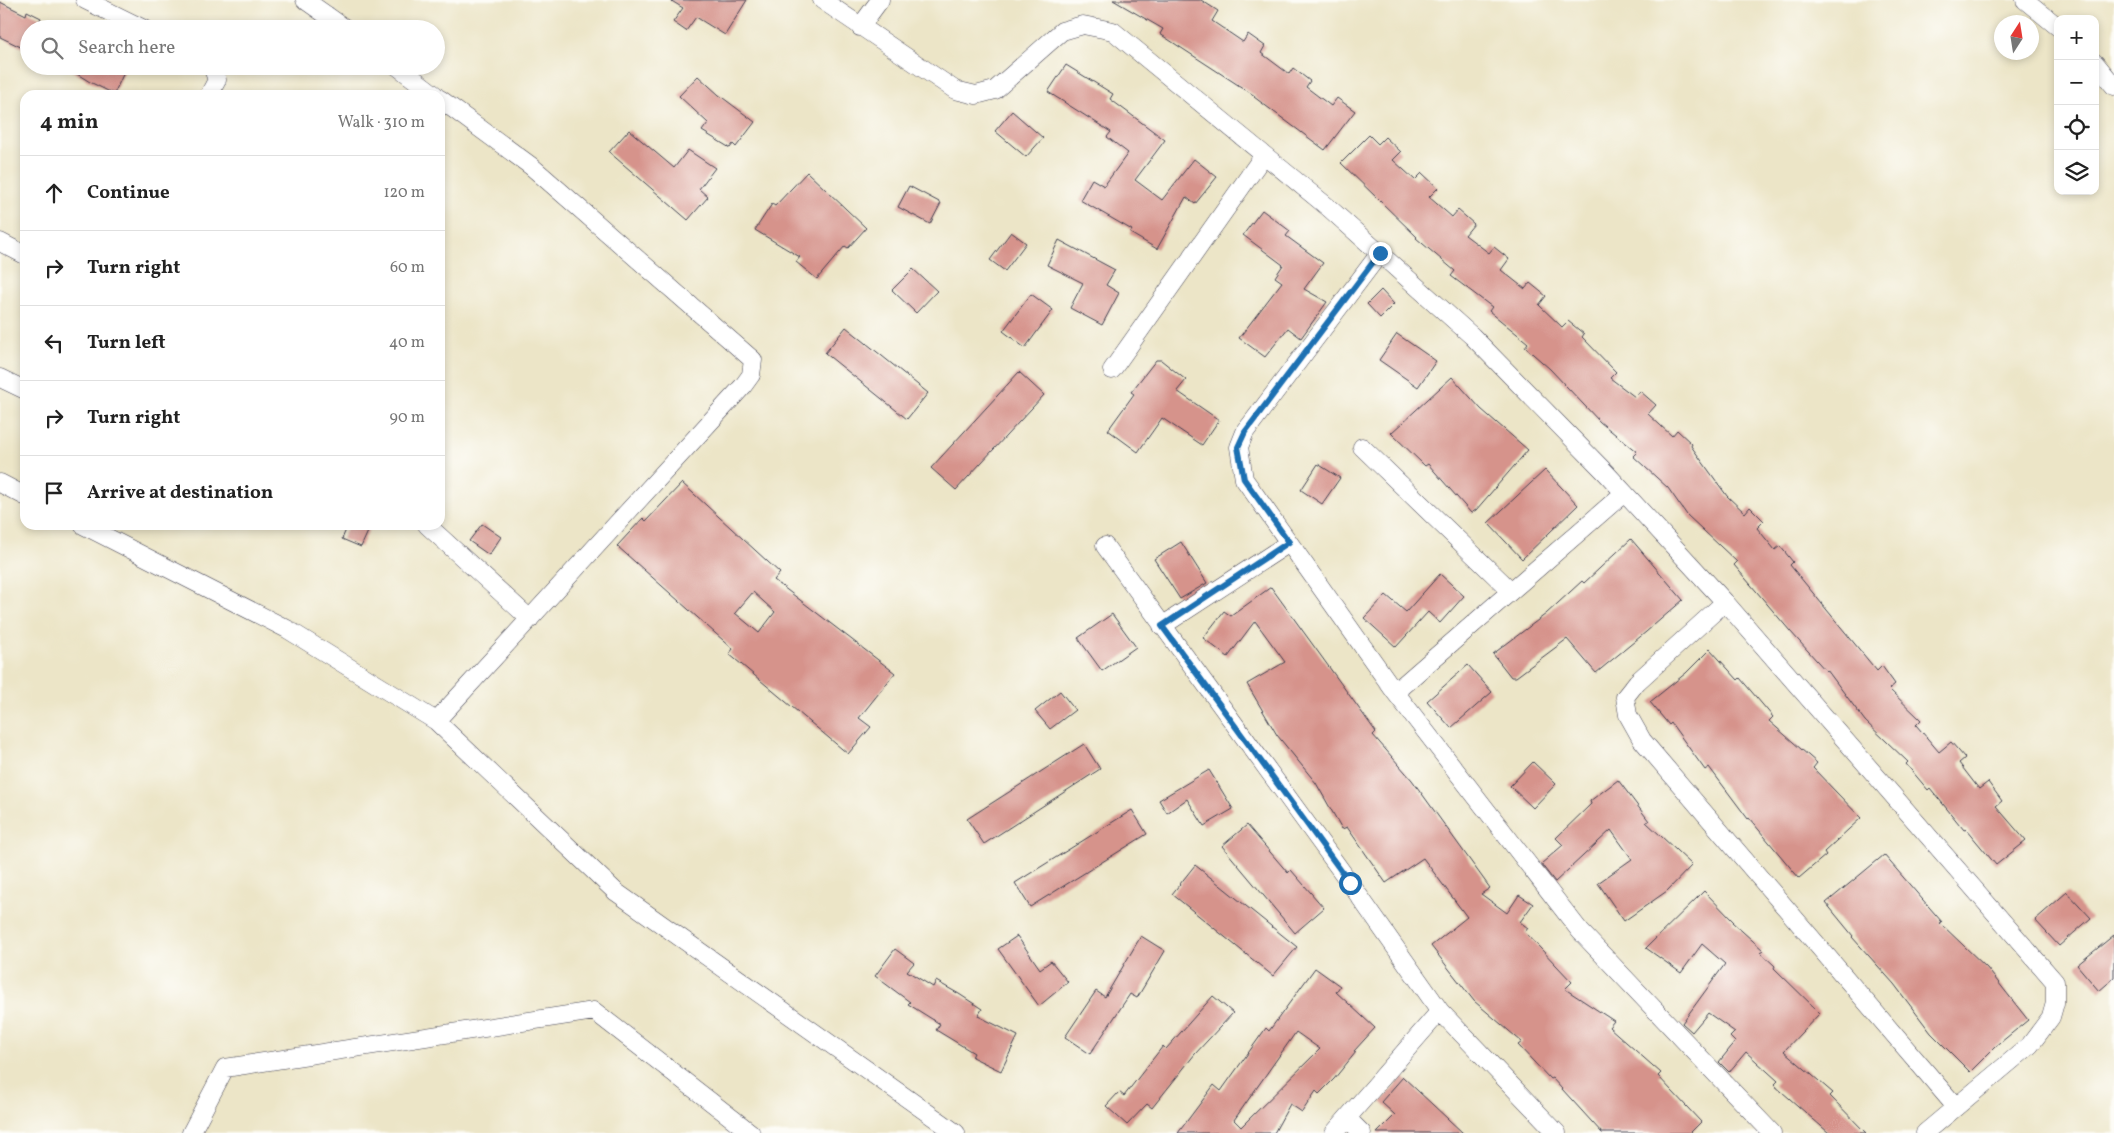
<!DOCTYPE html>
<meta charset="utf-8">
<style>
:root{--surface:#fff;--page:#f6f6f6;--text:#222;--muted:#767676;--line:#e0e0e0}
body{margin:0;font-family:Vollkorn,serif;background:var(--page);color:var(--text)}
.controls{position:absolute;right:15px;top:15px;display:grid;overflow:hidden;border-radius:10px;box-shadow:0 2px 8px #0003}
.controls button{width:45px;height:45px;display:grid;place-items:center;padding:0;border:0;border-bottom:1px solid var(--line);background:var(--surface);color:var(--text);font:25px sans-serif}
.compass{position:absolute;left:1994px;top:15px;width:45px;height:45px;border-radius:50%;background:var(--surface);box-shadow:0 2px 8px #0003;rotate:12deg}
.stop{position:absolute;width:15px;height:15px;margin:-11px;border:4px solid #1f6fb2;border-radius:50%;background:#fff}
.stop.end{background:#1f6fb2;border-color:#fff;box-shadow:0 1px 5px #0008}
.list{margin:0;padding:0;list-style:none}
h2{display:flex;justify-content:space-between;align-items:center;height:65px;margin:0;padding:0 20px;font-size:21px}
h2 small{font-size:16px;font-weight:400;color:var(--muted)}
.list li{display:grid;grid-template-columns:32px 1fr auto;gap:15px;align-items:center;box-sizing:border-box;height:75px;padding:0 20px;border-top:1px solid var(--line)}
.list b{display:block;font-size:19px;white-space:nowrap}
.list em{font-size:16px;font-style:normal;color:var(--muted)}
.icon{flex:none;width:28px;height:28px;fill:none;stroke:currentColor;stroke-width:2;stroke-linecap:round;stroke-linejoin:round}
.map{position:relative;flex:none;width:2114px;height:1133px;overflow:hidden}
.search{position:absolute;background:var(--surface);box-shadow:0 2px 8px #0003;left:20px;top:20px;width:425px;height:55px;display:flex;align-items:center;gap:12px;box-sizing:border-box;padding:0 18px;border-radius:28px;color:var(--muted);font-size:19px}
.panel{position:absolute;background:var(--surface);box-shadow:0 2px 8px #0003;left:20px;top:90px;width:425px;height:440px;border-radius:15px}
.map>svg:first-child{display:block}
</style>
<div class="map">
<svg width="2114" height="1133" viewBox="0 0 2114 1133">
<rect width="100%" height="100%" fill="#fdfcf7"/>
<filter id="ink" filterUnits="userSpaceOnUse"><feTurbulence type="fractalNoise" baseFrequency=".02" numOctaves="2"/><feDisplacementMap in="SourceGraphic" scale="10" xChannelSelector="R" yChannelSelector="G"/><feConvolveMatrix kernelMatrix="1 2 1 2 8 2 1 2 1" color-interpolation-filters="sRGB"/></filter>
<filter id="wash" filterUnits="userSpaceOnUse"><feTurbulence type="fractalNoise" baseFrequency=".0096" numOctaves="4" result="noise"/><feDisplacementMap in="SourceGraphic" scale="20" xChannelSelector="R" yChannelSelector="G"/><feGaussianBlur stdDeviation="1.12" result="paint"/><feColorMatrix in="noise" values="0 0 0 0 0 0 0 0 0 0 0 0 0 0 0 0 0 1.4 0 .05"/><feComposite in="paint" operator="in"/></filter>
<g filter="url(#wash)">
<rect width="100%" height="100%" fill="#ece5c7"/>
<g id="blocks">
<path fill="#d6938b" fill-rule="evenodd" d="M670 0H747L725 35 696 17 686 31 673 22 683 8Z
M1113 0H1201L1218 11 1212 21 1243 42 1248 34 1265 46 1261 53 1289 74 1293 68 1310 81 1306 87 1331 106 1337 98 1355 111 1325 150 1254 97 1255 96 1160 34 1163 29Z
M0 2 26 15 27 11 41 18 39 22 51 29H29V51L0 37Z
M1066 65 1113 94 1110 99 1165 140 1135 180 1162 200 1194 159 1217 177 1195 204 1186 197 1157 249 1130 233 1132 230 1080 200 1092 179 1104 186 1128 153 1107 137 1111 132 1048 92Z
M64 66H127L114 94 90 82Z
M698 76 719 95 755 122 736 147 733 144 730 148 702 131 708 123 679 96Z
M1012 111 1043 138 1026 157 995 131Z
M629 130 674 168 688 150 715 168 699 189 708 197 688 220 609 152Z
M1369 135 1378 144 1385 137 1401 152 1393 160 1415 180 1422 173 1438 188 1429 197 1452 217 1458 210 1474 224 1465 235 1489 253 1494 247 1509 259 1501 270 1525 289 1530 283 1546 296 1539 305 1562 327 1568 321 1584 334 1582 337 1616 372 1610 378 1635 397 1640 391 1656 405 1648 414 1672 436 1677 430 1692 444 1691 446 1727 496 1745 513 1750 507 1764 521 1757 528 1775 550 1780 546 1793 562 1790 565 1877 671 1882 666 1895 684 1889 689 1921 720 1916 725 1939 752 1951 742 1965 758 1959 763 1979 789 1988 782 2002 801 1996 806 2026 841 1996 865 1966 829 1964 830 1930 788 1928 790 1906 764 1908 762 1865 721 1827 670 1826 671 1790 631 1734 565 1737 562 1687 515 1668 488 1633 456 1637 452 1600 422 1550 369 1525 347 1528 343 1489 311 1492 307 1451 276 1455 271 1416 238 1417 237 1341 163Z
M807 172 866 228 848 248 845 246 817 279 796 262 800 257 755 230 772 204 775 206Z
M909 186 941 203 930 224 898 207Z
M1262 210 1290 231 1286 236 1323 263 1304 289 1327 302 1301 338 1288 328 1265 357 1239 338 1282 282 1275 277 1283 265 1243 235Z
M1011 232 1026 243 1005 271 990 260Z
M1059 240 1115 270 1106 285 1119 293 1102 325 1070 308 1083 283 1047 265Z
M913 269 937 291 916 313 892 290Z
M1381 290 1394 304 1380 318 1367 304Z
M1031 294 1053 310 1025 348 1003 331Z
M846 327 928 393 907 419 825 353Z
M1397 334 1436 361 1418 387 1379 360Z
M1156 360H1161L1186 380 1177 391 1219 420 1202 445 1162 418 1138 452 1108 430 1134 394 1131 392Z
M1019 372 1044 395 956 490 931 468Z
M1452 377 1481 409 1528 450 1476 510 1471 513 1428 464 1425 466 1391 433Z
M1318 464 1340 478 1322 504 1301 490Z
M1545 470 1578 505 1522 559 1488 523Z
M682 483 780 573 774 580 895 673 859 718 871 727 848 754 729 654 733 649 617 546 643 518 646 521ZM753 592 775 612 759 633 735 613Z
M482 524 501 537 489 555 469 541Z
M348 525H371L361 547 342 539Z
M1631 539 1683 600 1646 632 1596 673 1567 639 1516 677H1511L1493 654 1546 614 1582 581 1584 583Z
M1181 542 1207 583 1180 599 1154 559Z
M1440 574 1464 596 1440 623 1428 612 1396 647 1364 618 1386 595 1406 612Z
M1271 587 1376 732 1373 735 1412 780 1490 888 1481 894 1507 913 1519 895 1533 904 1520 922 1528 928 1525 932 1572 982 1565 989 1614 1021 1609 1027 1661 1073 1658 1076 1701 1122 1690 1133H1602L1552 1078 1550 1079 1518 1045 1522 1042 1474 1001 1431 946 1467 917 1423 858 1386 883 1347 827 1342 829 1316 783 1277 735 1247 684 1285 662 1255 621 1228 657 1203 638 1224 611 1231 616Z
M1112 614 1136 647 1102 671 1078 638Z
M1710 649 1738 680 1740 678 1773 717 1769 721 1817 763 1813 768 1861 818 1824 852 1826 855 1799 878 1749 818 1748 819 1709 767 1705 770 1671 723 1669 725 1650 702 1686 673Z
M1468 665 1492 692 1451 728 1427 701Z
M1060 691 1075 710 1050 729 1035 711Z
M1084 744 1100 769 984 844 967 819Z
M1533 762 1556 784 1533 808 1510 786Z
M1209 770 1233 809 1204 826 1187 799 1167 813 1159 800Z
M1618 780 1649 821 1646 822 1692 865 1667 891 1624 921 1598 883 1632 859 1611 830 1555 882 1541 864 1563 845 1556 838 1591 804 1590 801Z
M1132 810 1147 834 1030 907 1015 883Z
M1247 825 1288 873 1291 870 1324 908 1295 933 1222 846Z
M1884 855 1942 922 1940 923 1987 968 2028 1020 1995 1047 1970 1072 1931 1033 1894 984 1852 937 1853 936 1826 903Z
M1195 865 1297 947 1273 976 1172 894Z
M1704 891 1733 921 1732 922 1763 950 1760 952 1775 966 1774 968 1820 1013 1784 1051 1833 1093 1830 1096 1866 1133H1829L1774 1085 1778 1081 1746 1052 1729 1072 1719 1062 1735 1042 1730 1037 1735 1032 1708 1013 1692 1032 1682 1023 1725 964 1702 944 1681 973 1646 948Z
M2067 892 2091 918 2059 946 2035 920Z
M2114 935V978L2099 991 2077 965Z
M1017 936 1040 969 1051 961 1068 982 1039 1006 998 949Z
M1141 936 1165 951 1137 998 1130 994 1090 1054 1065 1037 1096 991 1105 997Z
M895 949 914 963 907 971 933 987 936 981 959 994 982 1009 978 1016 1018 1036 1001 1071 972 1057 974 1053 936 1030 940 1024 908 1004 910 1002 875 976Z
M1315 968 1340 986 1336 992 1375 1028 1354 1051 1356 1052 1334 1079 1319 1094 1316 1091 1302 1112 1290 1104 1274 1133H1178L1214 1085 1221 1091 1266 1028 1269 1031ZM1296 1032 1320 1049 1241 1127 1234 1120Z
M1213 996 1233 1013 1195 1054 1152 1108 1147 1104 1127 1125 1106 1106 1119 1092 1124 1096 1163 1046 1166 1049Z
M1403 1077 1463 1133H1377L1395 1115 1381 1102Z"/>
</g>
</g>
<g filter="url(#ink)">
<use href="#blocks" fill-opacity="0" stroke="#403f50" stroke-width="1"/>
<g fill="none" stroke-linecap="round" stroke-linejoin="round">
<defs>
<path id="minor" d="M85 0 144 29
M305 0 346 29
M822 0 955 90 976 95 995 90 1062 31 1083 25 1113 31 1329 208 1472 336 1606 473 1725 602 2055 982V1003L2051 1017 2030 1045 1925 1133
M2025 0 2058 27
M860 27 880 0
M2095 63 2114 86
M397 66 435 95
M209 95 217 80 212 66
M0 242 25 255
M1380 253 1245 432 1239 447 1244 479 1395 692 1580 931 1772 1133
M1112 370 1264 155
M0 378 25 390
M1362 447 1511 591
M0 483 25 496
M83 525 287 629 436 721 616 892 956 1133
M427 525 530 619
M1105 546 1350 883 1440 1011 1557 1133
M1725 602 1637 682 1625 697 1628 715 1642 740 1956 1107
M1162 626 1289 543
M1395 692 1624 493
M436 721 743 386 751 375 753 360 531 166 440 99
M1347 1118 1362 1133
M191 1133 225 1068 594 1011 751 1133
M1334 1133 1440 1011"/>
</defs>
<use href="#minor" stroke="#403f50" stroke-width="19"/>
<use href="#minor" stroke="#fff" stroke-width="18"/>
</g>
</g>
<g fill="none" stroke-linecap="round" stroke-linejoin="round" filter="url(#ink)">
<path stroke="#1f6fb2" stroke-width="6" d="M1350 883 1162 626 1289 542 1244 479 1238 447 1245 432 1380 253"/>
</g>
</svg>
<div class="controls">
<button>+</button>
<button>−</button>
<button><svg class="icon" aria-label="locate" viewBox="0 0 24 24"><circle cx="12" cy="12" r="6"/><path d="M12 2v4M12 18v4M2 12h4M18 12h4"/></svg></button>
<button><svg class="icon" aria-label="layers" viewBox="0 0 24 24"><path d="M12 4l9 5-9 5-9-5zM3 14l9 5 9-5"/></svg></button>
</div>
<svg class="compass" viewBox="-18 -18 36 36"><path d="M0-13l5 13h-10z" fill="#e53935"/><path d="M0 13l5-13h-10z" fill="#767676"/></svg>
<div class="stop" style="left:1350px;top:883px"></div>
<div class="stop end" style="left:1380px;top:253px"></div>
<div class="search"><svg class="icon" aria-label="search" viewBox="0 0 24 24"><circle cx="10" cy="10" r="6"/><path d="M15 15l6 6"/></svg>Search here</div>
<section class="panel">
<h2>4 min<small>Walk · 310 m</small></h2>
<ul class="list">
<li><svg class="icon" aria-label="ahead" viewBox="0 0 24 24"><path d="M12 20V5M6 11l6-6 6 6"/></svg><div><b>Continue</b></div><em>120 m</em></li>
<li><svg class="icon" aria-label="right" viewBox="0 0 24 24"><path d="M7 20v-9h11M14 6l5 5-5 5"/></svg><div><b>Turn right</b></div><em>60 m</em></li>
<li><svg class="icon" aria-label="left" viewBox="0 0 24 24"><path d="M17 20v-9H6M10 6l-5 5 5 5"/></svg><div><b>Turn left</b></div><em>40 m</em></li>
<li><svg class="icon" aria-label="right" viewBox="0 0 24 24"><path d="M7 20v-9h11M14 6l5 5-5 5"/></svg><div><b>Turn right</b></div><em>90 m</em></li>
<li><svg class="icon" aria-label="arrive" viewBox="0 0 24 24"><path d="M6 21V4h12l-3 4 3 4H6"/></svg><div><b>Arrive at destination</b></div></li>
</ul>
</section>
</div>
